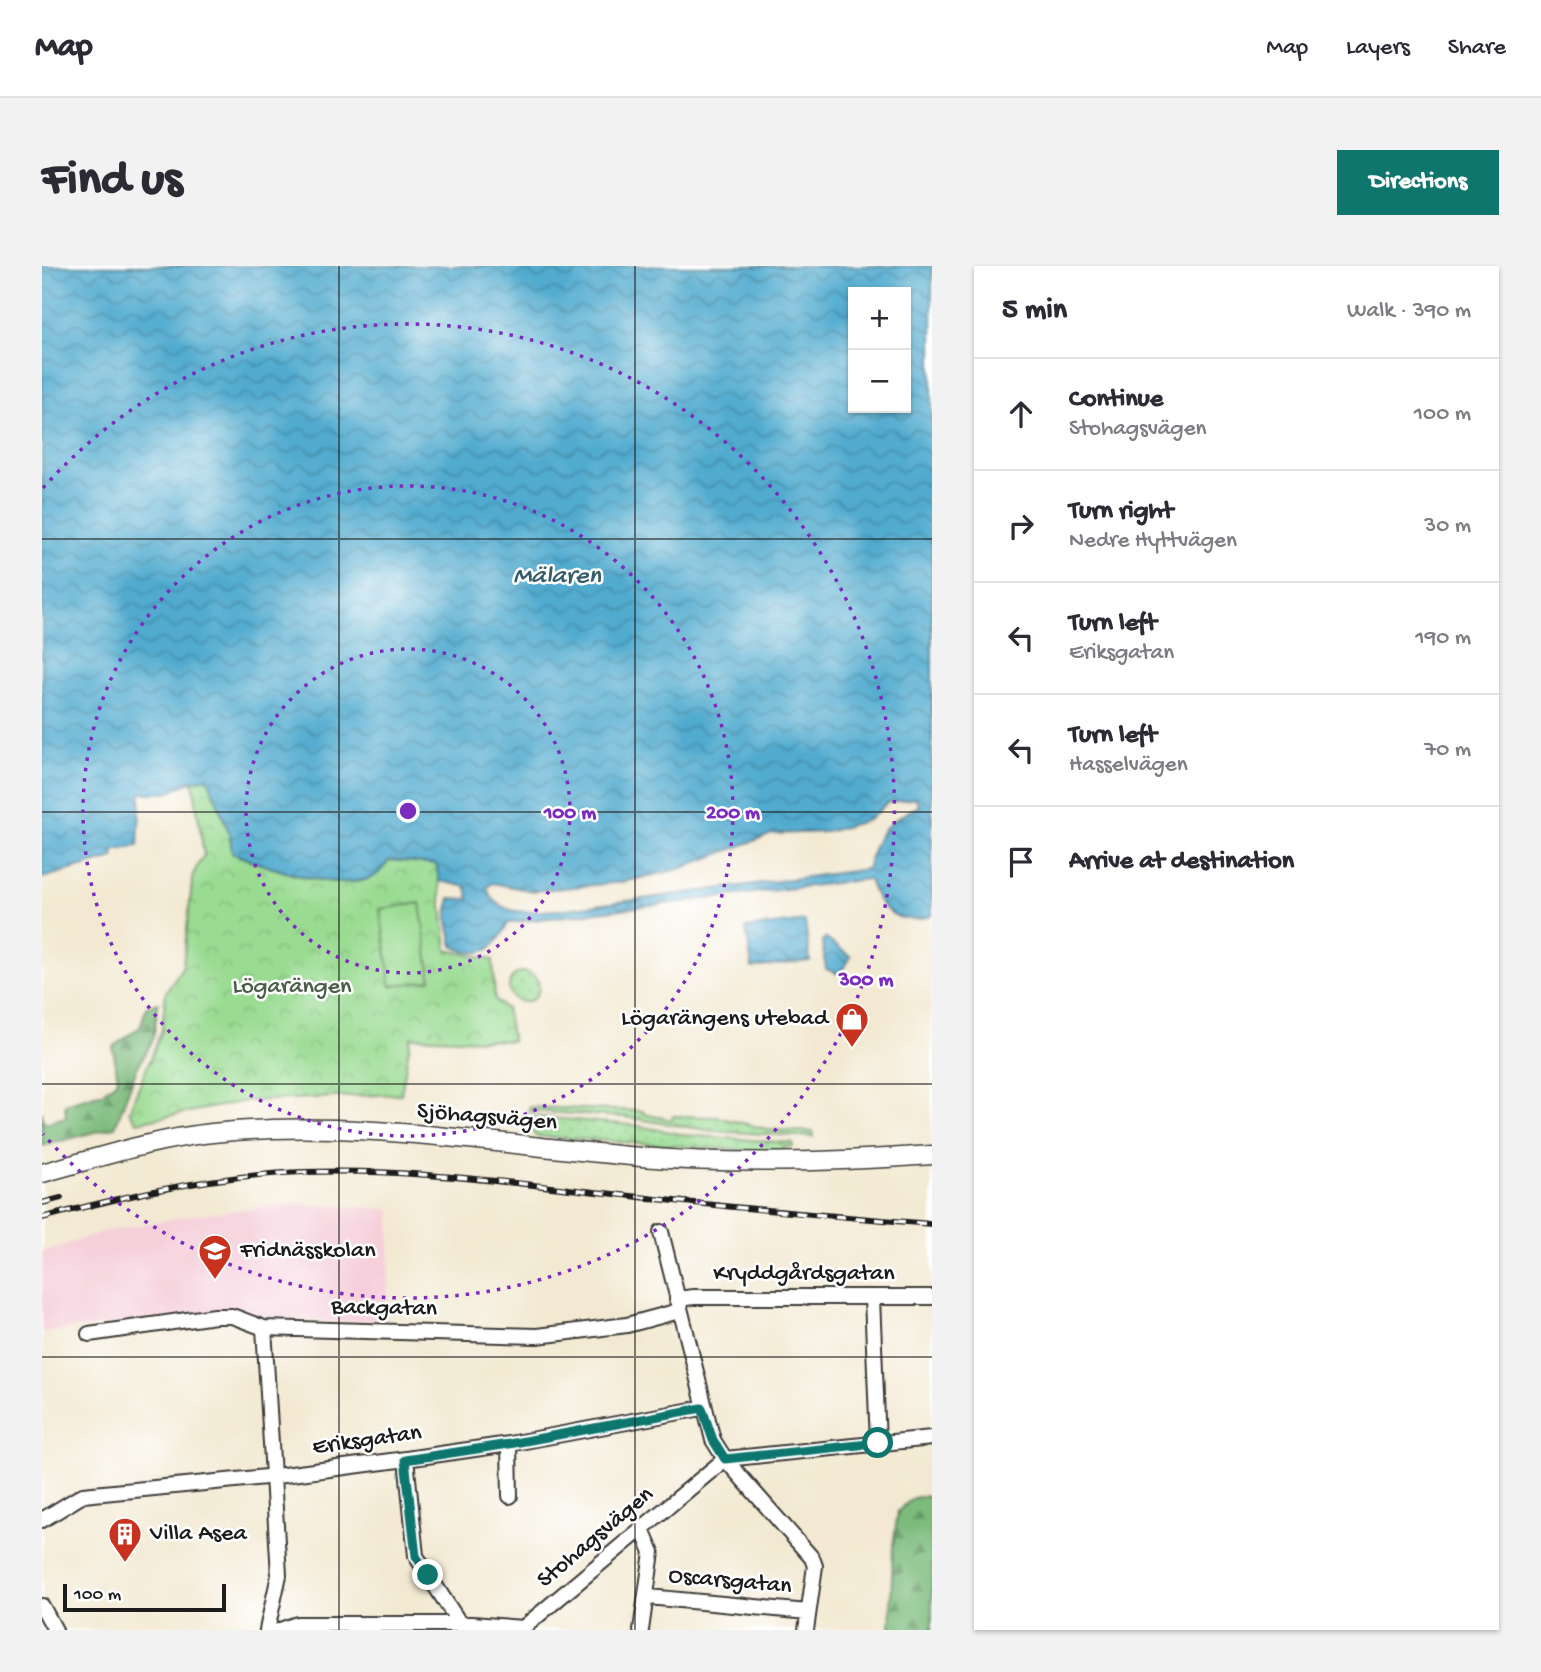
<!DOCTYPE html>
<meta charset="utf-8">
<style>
:root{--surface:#fff;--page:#f2f2f3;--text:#2b2b33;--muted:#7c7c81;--line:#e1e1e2;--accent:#0f766e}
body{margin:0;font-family:"Gochi Hand",sans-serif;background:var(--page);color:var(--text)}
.controls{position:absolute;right:21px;top:21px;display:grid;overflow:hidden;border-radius:0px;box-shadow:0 2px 5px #0004}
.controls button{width:63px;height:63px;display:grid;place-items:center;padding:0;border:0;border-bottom:2px solid var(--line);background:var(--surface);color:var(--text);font:35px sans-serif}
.scale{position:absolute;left:21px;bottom:18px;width:163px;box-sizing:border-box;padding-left:7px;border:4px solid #1c1c1c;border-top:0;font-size:19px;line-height:24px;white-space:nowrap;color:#1c1c1c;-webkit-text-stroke:5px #fff;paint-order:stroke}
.stop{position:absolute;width:21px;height:21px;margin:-16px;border:5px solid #0f766e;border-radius:50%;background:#fff}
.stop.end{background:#0f766e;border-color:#fff;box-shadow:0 2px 7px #0008}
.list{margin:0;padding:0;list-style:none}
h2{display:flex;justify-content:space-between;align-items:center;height:91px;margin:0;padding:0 28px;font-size:30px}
h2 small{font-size:23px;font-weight:400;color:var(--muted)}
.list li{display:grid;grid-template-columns:46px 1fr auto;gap:21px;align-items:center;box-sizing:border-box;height:112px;padding:0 28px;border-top:2px solid var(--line)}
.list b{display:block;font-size:26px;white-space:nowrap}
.list p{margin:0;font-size:23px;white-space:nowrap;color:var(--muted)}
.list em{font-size:23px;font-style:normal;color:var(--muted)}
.icon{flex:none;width:38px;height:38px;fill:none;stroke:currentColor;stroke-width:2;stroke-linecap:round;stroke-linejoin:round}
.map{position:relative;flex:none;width:890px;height:1364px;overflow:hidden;border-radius:0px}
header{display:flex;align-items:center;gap:42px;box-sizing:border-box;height:98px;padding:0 35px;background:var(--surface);border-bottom:2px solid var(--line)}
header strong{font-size:33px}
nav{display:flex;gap:38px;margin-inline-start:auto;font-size:24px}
.intro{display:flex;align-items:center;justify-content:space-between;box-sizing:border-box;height:168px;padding:0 42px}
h1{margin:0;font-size:49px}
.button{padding:18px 32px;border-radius:0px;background:var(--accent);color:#fff;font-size:24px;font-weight:700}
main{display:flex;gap:42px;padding:0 42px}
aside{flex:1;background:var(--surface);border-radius:0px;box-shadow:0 2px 5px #0004}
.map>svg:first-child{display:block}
</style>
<header>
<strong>Map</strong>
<nav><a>Map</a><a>Layers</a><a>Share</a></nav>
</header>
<div class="intro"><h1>Find us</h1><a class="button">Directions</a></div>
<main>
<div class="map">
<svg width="890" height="1364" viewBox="0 0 890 1364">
<defs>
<pattern id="grass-dots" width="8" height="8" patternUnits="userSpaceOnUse" patternTransform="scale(1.75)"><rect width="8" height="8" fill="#9adb92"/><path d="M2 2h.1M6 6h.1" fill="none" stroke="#84bb7d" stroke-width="1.8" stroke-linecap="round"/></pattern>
<pattern id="forest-firs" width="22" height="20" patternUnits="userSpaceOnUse" patternTransform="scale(1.75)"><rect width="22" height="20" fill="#7bbb7c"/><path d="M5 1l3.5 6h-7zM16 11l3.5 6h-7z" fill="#649765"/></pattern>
<pattern id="park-crowns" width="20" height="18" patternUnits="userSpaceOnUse" patternTransform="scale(1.75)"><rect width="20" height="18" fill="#9adb92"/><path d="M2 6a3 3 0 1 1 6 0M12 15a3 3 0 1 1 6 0" fill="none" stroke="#84bb7d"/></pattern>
<pattern id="water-waves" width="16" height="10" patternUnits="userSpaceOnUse" patternTransform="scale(1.75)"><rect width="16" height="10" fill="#51abcf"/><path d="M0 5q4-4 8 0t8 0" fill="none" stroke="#428aa7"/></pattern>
</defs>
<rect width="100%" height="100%" fill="#fff"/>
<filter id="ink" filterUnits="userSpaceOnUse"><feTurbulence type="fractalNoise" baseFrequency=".0143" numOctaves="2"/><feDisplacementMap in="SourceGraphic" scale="14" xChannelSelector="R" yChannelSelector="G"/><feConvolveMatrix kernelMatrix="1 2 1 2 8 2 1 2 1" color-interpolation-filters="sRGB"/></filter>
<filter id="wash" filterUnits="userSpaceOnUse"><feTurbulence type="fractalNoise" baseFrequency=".00686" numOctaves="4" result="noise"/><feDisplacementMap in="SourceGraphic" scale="28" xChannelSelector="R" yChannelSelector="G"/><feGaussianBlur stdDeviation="1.57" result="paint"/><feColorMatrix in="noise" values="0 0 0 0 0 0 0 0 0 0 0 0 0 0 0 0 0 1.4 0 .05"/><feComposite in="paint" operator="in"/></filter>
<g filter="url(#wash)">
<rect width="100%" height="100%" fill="#f3e9d2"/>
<path fill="#f5cfda" d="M248 938 349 943 345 1057 229 1054 197 1045 0 1066V986L61 966 152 949Z"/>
<path fill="url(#grass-dots)" stroke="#5b7c57" stroke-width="2" d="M467 721a15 15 0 1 1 30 0a15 15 0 1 1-30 0Z
M488 841 601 845 602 848 630 854 631 850 676 851 729 864 771 866V871L671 865 582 851 486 845Z
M484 850 592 859 644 869 751 877V881H741L740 886 712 885 493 870Z"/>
<path fill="url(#forest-firs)" stroke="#4c6c4c" stroke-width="2" d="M116 737 111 774 94 804 73 861 0 880V846L2 857 24 851 23 838 60 827 76 814 71 781 98 761 105 740Z
M890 1229V1364H848L851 1280 856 1245 871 1232Z"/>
<path fill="url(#park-crowns)" stroke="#5b7c57" stroke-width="2" d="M166 512 188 570 190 587C224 601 298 629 332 610 338 607 343 599 348 594L395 598 405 684 451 694 453 734 464 743 470 775 369 771 359 828 204 835 95 856 87 845 120 764 124 726 141 700 151 608 162 589 151 515Z"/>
<path fill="#9adb92" stroke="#5b7c57" stroke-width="2" d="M378 637 389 714 349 720 338 643Z"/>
<path fill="url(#water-waves)" stroke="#366476" stroke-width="2" fill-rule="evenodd" d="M0 0H890V649C857 662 835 643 827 613L466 657C454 683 439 695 411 680L405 651 408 632 427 633 425 621 397 615 394 598 348 594C343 599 338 607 333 610 300 628 222 600 190 587L188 569 166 512 151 515 125 527H99L96 580 71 585 72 592 0 612ZM811 26H864V142H811ZM874 532 877 540C841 559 836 564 825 603L516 644C489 645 457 653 445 622L450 617 492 625 581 616 637 603 730 568 785 566 826 554 845 537Z
M763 655 768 695 710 702 704 662Z
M783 672 809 691 797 708 784 703 780 675Z"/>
</g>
<g filter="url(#ink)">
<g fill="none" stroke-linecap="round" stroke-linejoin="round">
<defs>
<path id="minor" d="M619 966 671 1174 683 1193 770 1292 773 1300 764 1364
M830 1032 836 1177
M635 1033 652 1031H890
M222 1062 237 1309 225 1364
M47 1068 173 1050H190L222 1062 495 1070 585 1059 637 1045
M467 1178 468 1230
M364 1193 374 1290 418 1358
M0 1254 41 1229 234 1210 364 1193 467 1178 660 1142
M606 1331 766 1346
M0 1340 13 1364
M238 1364 255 1358H430L481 1362 683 1193 890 1172
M599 1364 610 1286 600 1263"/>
<path id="major" d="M0 907C56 892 112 873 170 867 312 852 457 879 599 891 696 899 793 896 890 889"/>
</defs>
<use href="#minor" stroke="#3c3b37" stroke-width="18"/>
<use href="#major" stroke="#3c3b37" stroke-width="21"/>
<use href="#minor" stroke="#fff" stroke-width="14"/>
<use href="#major" stroke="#fff" stroke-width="18"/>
<defs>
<path id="rail" d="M0 937 19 932
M0 952C75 932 151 914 229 908 349 899 470 917 589 930 689 942 789 950 890 958"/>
</defs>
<use href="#rail" stroke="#1c1c1c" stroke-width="6"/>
<use href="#rail" stroke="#fff" stroke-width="3.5" stroke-dasharray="10" stroke-linecap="butt"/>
</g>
</g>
<g fill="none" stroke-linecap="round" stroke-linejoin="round" filter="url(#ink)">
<path stroke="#0f766e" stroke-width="9" d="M386 1309 374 1290 363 1194 467 1178 660 1142 671 1174 683 1193 836 1177"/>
</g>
<path fill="none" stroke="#1c1c1c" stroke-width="2" stroke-opacity="0.55" d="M297 0V1364M593 0V1364M0 273H890M0 546H890M0 818H890M0 1091H890"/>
<g fill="none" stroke="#7b2cbf" stroke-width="3.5" stroke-dasharray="3.5 7">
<circle cx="366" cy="545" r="162"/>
<circle cx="366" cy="545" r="325"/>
<path d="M1 222A487 487 0 1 1 1 868"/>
</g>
<defs>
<symbol id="shop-pin" viewBox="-11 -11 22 30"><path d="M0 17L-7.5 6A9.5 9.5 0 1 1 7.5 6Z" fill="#c8321e" stroke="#fff"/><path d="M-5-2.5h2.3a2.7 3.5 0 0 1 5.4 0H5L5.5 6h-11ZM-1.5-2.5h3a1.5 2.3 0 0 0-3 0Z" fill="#fff"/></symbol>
<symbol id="school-pin" viewBox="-11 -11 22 30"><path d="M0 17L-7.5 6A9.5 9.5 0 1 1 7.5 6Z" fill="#c8321e" stroke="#fff"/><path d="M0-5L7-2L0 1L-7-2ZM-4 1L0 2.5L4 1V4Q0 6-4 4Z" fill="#fff"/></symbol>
<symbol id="building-pin" viewBox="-11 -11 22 30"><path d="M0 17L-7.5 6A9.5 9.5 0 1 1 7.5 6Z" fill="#c8321e" stroke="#fff"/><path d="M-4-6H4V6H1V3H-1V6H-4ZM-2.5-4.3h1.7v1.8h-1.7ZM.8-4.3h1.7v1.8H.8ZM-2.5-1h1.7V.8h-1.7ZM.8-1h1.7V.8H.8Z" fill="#fff"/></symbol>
</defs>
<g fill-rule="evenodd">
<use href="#shop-pin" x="791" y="734" width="38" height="52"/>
<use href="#school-pin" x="154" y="966" width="38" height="52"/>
<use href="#building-pin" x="64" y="1249" width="38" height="52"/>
</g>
<g text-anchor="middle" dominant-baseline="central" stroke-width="5" stroke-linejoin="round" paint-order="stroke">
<g font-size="24" fill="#485f45" stroke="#fff">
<text x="250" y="721">Lögarängen</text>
</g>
<g font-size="24" fill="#1c1c1c" stroke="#fff" text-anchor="start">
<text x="786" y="753" text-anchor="end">Lögarängens utebad</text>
<text x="198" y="985">Fridnässkolan</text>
<text x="108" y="1268">Villa Asea</text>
</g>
<g font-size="24" fill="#1c1c1c" stroke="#fff">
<text transform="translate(445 852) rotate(5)">Sjöhagsvägen</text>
<text x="762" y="1008">Kryddgårdsgatan</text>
<text transform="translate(342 1043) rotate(1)">Backgatan</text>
<text transform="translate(325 1175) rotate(-8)">Eriksgatan</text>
<text transform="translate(554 1272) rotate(-40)">Stohagsvägen</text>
<text transform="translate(688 1316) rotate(5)">Oscarsgatan</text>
</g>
<g font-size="26" font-style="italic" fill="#345c6d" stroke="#fff">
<text x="515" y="311">Mälaren</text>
</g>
</g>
<circle cx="366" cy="545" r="10" fill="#7b2cbf" stroke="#fff" stroke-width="3.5"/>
<g font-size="21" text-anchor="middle" font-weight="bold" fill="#7b2cbf" stroke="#fff" stroke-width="5" stroke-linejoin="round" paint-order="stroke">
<text x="528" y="552">100 m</text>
<text x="691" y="552">200 m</text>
<text x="824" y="719">300 m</text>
</g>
</svg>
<div class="controls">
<button>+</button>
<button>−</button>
</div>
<div class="scale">100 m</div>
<div class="stop" style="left:836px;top:1177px"></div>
<div class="stop end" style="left:386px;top:1309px"></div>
</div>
<aside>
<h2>5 min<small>Walk · 390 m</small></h2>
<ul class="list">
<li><svg class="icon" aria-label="ahead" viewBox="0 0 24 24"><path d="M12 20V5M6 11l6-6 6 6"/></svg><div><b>Continue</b><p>Stohagsvägen</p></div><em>100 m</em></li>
<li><svg class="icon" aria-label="right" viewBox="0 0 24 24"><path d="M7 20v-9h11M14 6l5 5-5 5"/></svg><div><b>Turn right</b><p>Nedre Hyttvägen</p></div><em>30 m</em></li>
<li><svg class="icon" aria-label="left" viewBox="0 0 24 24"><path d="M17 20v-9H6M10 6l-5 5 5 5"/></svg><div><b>Turn left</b><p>Eriksgatan</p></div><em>190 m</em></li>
<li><svg class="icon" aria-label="left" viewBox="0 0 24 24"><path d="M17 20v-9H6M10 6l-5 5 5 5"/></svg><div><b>Turn left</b><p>Hasselvägen</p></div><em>70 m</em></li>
<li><svg class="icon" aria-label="arrive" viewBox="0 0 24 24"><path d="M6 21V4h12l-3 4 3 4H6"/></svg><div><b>Arrive at destination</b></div></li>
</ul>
</aside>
</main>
